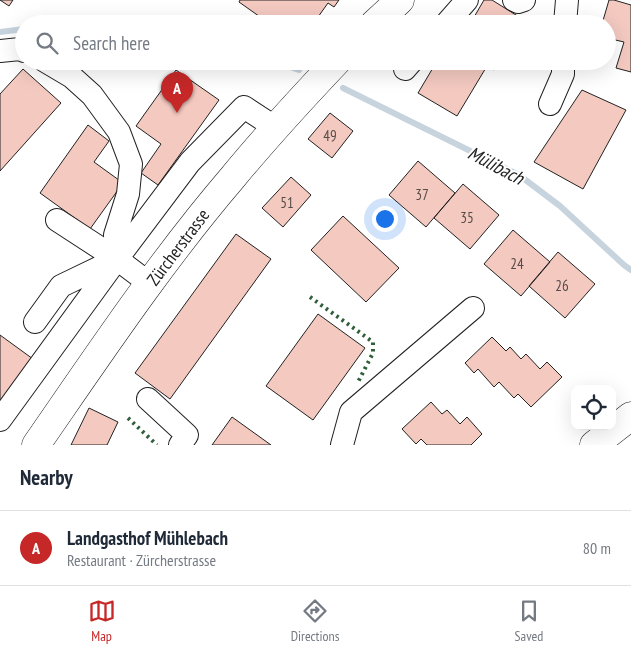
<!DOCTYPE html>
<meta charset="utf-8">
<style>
:root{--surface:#fff;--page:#f2f2f3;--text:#1f2937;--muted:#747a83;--line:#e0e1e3;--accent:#c62828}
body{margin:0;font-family:"PT Sans Narrow",sans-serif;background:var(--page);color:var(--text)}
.controls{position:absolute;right:15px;bottom:15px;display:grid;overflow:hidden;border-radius:10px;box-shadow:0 5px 20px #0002}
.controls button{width:45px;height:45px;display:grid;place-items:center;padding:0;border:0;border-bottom:1px solid var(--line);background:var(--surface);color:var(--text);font:25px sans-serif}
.you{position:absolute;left:384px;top:218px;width:18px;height:18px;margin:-12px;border:4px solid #fff;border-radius:50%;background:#1a73e8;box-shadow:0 0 0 8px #1a73e833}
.badge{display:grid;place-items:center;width:32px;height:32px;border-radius:50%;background:var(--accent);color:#fff;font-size:16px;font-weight:700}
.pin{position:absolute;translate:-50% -41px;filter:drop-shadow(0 1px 2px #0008)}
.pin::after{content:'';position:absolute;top:26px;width:18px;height:15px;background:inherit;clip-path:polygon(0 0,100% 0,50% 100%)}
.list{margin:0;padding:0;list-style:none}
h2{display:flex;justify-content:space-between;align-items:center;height:65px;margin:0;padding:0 20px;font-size:21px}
h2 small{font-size:16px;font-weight:400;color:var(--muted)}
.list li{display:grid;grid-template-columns:32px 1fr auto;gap:15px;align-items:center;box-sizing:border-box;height:75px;padding:0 20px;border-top:1px solid var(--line)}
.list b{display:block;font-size:19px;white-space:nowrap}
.list p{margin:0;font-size:16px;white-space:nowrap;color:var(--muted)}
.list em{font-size:16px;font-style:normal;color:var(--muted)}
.icon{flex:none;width:28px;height:28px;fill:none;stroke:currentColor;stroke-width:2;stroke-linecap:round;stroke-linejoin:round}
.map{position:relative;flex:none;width:631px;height:445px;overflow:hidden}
.search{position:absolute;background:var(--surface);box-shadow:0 5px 20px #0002;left:15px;right:15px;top:15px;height:55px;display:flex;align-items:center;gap:12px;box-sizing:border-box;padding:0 18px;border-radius:28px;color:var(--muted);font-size:19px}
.sheet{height:140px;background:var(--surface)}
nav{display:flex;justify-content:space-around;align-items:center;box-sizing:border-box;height:70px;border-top:1px solid var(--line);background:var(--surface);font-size:14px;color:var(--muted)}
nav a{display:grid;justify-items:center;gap:2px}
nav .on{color:var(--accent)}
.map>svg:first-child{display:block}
</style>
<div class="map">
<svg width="631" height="445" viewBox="0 0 631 445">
<rect width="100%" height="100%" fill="#fff"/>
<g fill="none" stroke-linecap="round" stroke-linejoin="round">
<path stroke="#c7d3dd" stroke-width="6" d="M0 32 24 29
M273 61 299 70
M343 88 519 175 560 206 624 265 631 270"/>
</g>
<path fill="#f3c9c0" stroke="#222" d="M0 0H13L9 6Z
M240 0H339L334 7 328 3 313 24H270L239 2Z
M484 0H492L524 20 522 24H470Z
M609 0H614L631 5V72L616 68 624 42 607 38V24H602Z
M437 61H480L487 66 457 116 418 93Z
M480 61H499L494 70Z
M23 69 61 103 0 171V94Z
M176 70 219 100 158 185 141 173 161 144 136 126Z
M582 90 626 110 583 189 534 162Z
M330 113 353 131 332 158 308 139Z
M88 125 109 141 94 162 123 183 90 229 40 193Z
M418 161 455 193 426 227 389 195Z
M291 177 311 195 283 227 262 208Z
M463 184 499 215 470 249 434 218Z
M343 216 399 268 366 302 311 250Z
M513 230 550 262 521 296 484 264Z
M236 234 271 259 170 399 135 373Z
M558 252 595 284 565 318 529 286Z
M318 314 365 348 313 420 266 386Z
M0 335 33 359 0 404Z
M492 337 506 351 510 347 521 359 526 354 540 369 547 362 562 377 531 407 518 394 514 398 499 382 494 387 478 369 474 373 465 363Z
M431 402 442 414 447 410 460 424 467 417 482 434 471 445H427L421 439 416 444 402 429Z
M89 408 118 422 107 445H71Z
M232 417 271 445H212Z"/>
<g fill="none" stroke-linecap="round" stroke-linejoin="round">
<defs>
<path id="minor" d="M514 0 518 2 524 0
M446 24 467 0
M565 24 567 0
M0 51 20 49 24 51
M45 61 72 77 92 95 119 132 131 164 128 194 115 235 117 259
M405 69 412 61
M550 104 563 74V61
M57 220 117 259
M35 322 61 286 117 259 150 284
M148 399 187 435 180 445
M0 420 117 259 190 162 244 107 276 128
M342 445 351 412 473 308"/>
<path id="major" d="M374 24 400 0
M36 445C99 354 161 261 233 177 266 137 301 99 337 61"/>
<path id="highway" d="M594 445 631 416"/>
</defs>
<use href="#minor" stroke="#222" stroke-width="24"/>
<use href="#major" stroke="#222" stroke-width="29"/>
<use href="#highway" stroke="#222" stroke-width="29"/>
<use href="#minor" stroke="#fff" stroke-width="22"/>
<use href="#major" stroke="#fff" stroke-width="28"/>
<use href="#highway" stroke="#fff" stroke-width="28"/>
<path stroke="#2f5e38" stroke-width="4" stroke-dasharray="2.5 4" stroke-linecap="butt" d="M310 297 373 342V353L358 382
M128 418 157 445"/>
</g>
<g text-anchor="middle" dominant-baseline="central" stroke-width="4" stroke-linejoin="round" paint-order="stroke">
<g font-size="15" fill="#564c4a">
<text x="330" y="135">49</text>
<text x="422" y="194">37</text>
<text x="287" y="202">51</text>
<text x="467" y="217">35</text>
<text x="517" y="263">24</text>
<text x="562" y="285">26</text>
</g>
<g font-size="18" fill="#222" stroke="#fff">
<text transform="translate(178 247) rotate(-53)">Zürcherstrasse</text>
</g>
<g font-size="19" font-style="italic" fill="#222" stroke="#fff">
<text transform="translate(496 165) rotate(28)">Mülibach</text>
</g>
</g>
</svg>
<div class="controls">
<button><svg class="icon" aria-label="locate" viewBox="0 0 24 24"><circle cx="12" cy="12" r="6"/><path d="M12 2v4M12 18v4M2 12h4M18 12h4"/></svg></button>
</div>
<div class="you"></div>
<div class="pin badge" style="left:177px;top:113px">A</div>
<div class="search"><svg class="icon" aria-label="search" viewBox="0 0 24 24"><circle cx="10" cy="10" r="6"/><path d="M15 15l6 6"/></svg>Search here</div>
</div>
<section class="sheet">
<h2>Nearby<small></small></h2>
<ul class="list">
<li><span class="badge">A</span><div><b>Landgasthof Mühlebach</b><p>Restaurant · Zürcherstrasse</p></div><em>80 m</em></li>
</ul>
</section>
<nav>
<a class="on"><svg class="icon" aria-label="map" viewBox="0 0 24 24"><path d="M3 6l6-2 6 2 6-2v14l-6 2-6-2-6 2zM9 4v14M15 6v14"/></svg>Map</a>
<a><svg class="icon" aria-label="directions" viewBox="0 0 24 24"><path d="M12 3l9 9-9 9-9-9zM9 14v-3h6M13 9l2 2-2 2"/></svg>Directions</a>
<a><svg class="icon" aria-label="saved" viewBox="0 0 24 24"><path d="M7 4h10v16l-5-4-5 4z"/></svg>Saved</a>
</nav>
